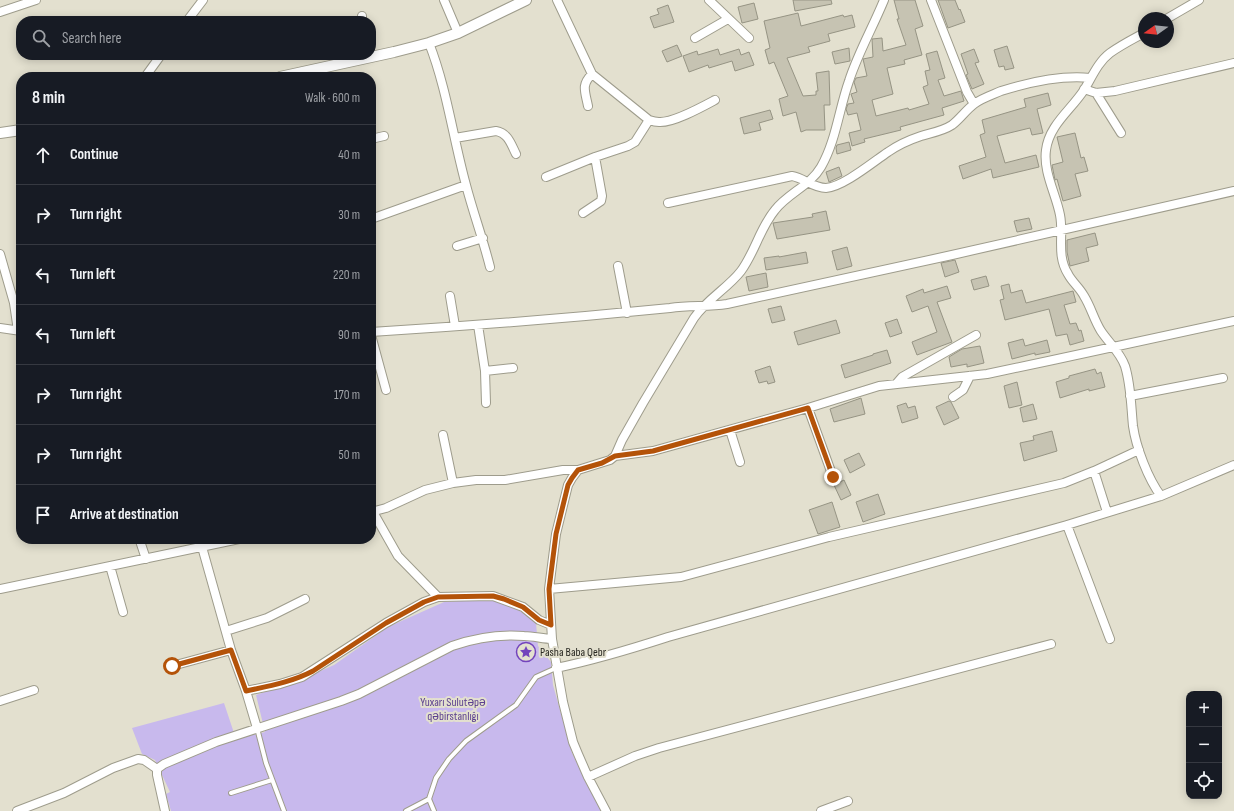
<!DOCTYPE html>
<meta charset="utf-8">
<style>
:root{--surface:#171b24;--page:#242831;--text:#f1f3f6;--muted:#9ea1a6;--line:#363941}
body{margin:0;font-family:"Sofia Sans Condensed",sans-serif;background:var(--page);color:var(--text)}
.controls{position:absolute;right:12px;bottom:12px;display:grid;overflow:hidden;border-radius:8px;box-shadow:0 2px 10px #0003}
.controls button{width:36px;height:36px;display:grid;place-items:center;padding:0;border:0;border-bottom:1px solid var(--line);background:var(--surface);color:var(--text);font:20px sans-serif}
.compass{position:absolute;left:1138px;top:12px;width:36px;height:36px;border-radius:50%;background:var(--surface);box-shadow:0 2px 10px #0003;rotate:255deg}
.stop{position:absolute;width:12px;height:12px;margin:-9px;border:3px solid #b45309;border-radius:50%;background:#fff}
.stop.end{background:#b45309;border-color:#fff;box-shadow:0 1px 4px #0008}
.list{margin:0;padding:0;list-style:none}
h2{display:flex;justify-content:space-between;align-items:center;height:52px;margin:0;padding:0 16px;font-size:17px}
h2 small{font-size:13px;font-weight:400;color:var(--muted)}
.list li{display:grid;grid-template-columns:26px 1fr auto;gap:12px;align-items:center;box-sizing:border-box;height:60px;padding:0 16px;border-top:1px solid var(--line)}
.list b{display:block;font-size:15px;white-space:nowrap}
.list em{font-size:13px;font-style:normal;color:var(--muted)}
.icon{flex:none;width:22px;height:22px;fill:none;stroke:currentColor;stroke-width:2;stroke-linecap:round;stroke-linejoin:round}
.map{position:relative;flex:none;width:1234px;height:811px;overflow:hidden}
.search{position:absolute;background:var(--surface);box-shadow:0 2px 10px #0003;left:16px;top:16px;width:360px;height:44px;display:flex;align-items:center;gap:10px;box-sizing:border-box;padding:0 14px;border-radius:16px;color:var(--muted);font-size:15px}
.panel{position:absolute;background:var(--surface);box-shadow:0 2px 10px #0003;left:16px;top:72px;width:360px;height:472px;border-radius:16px}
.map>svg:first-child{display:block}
</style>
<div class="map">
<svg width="1234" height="811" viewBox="0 0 1234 811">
<rect width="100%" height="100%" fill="#e3e0cf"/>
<path fill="#c8b9ed" d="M491 599 516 608 536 623 538 646 551 662 553 685 572 753 601 811H171L166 794 170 792 155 760 142 754 132 728 224 703 236 739 265 732 256 695 303 679 334 665 388 627 444 602Z"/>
<path fill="#c6c3b2" stroke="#969484" d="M793 0H831L832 4 795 11Z
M894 0H915L923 26 915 29 922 55 904 60 905 64 887 68 893 94 872 100 876 116 908 108 909 110 929 104 923 87 928 85 925 71 930 70 926 54 937 51 945 78 938 80 944 96 961 91 964 101 942 108 944 115 900 127 901 130 864 139 865 142 852 146 849 133 861 130 857 113 848 115 846 109 848 104 854 103 851 94 857 92 854 82 856 78 867 76 863 59 873 57 872 39 882 38 883 51 906 45 897 19H899Z
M938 0H955L959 10 960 9 965 22 948 28Z
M754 3 758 19 742 23 738 7Z
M668 5 674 22 654 28 650 17 659 14 657 9Z
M798 13 801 26 843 15 844 17 852 15 855 27 828 34 830 41 808 47 810 52 787 58 803 96 816 95V91H818L816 73 829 71 830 105H824L825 130H806L801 132 796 112 783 116 779 99 788 96 774 62 769 64 765 50 770 48 764 21Z
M677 45 682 56 667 62 662 51Z
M1007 46 1014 68 1005 70 1004 66 999 67 994 50Z
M849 48 850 61 835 64 832 52Z
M718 49 720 55 739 49 741 55 749 52 754 65 735 71 732 61 709 68 708 65 689 72 683 56 697 51 698 55Z
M974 49 979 62 975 63 984 84 972 89 966 75 968 74 961 54Z
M1048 93 1051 105 1037 109 1043 133 1032 135 1030 128 997 136 1005 163 1036 155 1039 167 993 178 991 169 963 179 959 166 986 157 980 135 985 133 982 120 1026 107 1024 99Z
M770 110 773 119 759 123 761 130 744 134 740 118Z
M1075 133 1081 158 1084 157 1088 171 1075 174 1081 196 1063 201 1057 179 1055 180 1052 165 1063 162 1057 137Z
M849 142 851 150 837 154 836 148 837 145Z
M839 167 842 176 829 182 826 172Z
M826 211 830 230 777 239 773 223 813 217 812 214Z
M1029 218 1032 229 1017 232 1014 221Z
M1095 233 1098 245 1086 248 1089 261 1070 266 1067 252V240Z
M847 247 852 266 837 270 832 251Z
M806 252 808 263 766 270 764 258 779 256V257Z
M955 260 959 272 945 277 941 263Z
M766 273 768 287 749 291 746 277Z
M986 276 989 286 974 290 971 280Z
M1009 284 1011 293 1022 290 1026 303 1073 291 1076 302 1064 305 1070 324 1076 323 1079 331 1081 330 1084 341 1070 345 1067 334 1056 336 1049 309 1005 320 1000 300 1004 299 1001 286Z
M947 286 951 298 937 302 952 342 917 355 912 342 937 332 928 306 912 312 906 296 923 289 924 293Z
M781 306 785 320 772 323 768 309Z
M897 319 902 333 890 337 885 323Z
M836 320 840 333 798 345 794 332Z
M1023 339 1025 346 1047 340 1050 352 1035 355V353L1012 359 1008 343Z
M980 346 984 363 967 367V364L951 367 949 357 962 349Z
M887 350 891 363 845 378 841 365 873 355V354Z
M770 366 775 382 768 384 767 381 759 383 755 371Z
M1095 369 1097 374 1101 372 1105 387 1089 391V389L1060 398 1056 382 1069 378V376Z
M1017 382 1022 405 1009 408 1004 386Z
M861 398 865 414 834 422 830 409Z
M949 401 951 402 959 418 944 425 936 407Z
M906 403 908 408 915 406 918 418 902 423 897 406Z
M1033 404 1037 419 1023 422 1020 408Z
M1052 431 1057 451 1024 461 1020 443 1034 440 1033 436Z
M859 453 865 465 850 473 844 460Z
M844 480 851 495 841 500 834 485Z
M878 494 885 514 863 522 856 502Z
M832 502 840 527 818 534 809 510Z"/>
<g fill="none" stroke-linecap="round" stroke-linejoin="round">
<defs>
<path id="service" d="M257 728 266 763 284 811
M231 793 272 780
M406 811 429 799
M434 811 429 799 436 778 449 759 466 741 516 705 536 677 556 668"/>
<path id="minor" d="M444 0 458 33
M557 0 592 74 649 120C652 121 656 122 659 122 673 123 702 107 715 100
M709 0 749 38
M931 0 967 92 974 104
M0 12 36 0
M362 16V21
M1168 18 1199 0
M187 21 203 0
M1144 33C1133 39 1121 45 1110 53 1098 62 1092 77 1084 90 1071 110 1049 125 1046 150 1043 172 1056 194 1060 215 1064 235 1056 255 1068 274 1072 282 1080 288 1084 296 1091 307 1094 320 1101 331 1109 343 1120 352 1125 366 1131 385 1131 406 1133 426 1136 447 1148 479 1161 496
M695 38 728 19
M429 43C447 89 453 138 466 185 473 212 483 239 490 267
M145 77 161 55
M1084 89 1096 93 1115 91 1234 63
M1096 93 1121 133
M588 106C585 91 581 85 592 74
M455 138 496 131C508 133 511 144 516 154
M371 139 384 136
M546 177 595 157 628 146 635 142 649 120
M668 203 792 176C804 178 813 188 826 188 843 187 873 162 888 152 898 145 909 140 921 136 931 133 943 131 952 125 960 119 966 110 974 104 982 98 992 95 1001 91 1030 82 1060 75 1090 78
M583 213 601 201 602 196 595 157
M371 219 466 185
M457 246 483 238
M0 254 14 303 18 331
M618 266 627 313
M450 296 455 326
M478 325 485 371 486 403
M0 328 21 331
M371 332C471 326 570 318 670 308 689 305 708 307 727 304L952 255 1234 191
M371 335 386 390
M485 371 513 368
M896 384 902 377 976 335
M1130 396 1223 378
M953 397 963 390 970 376
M808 408 833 477
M730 430 740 462
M443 435 453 483
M615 456 653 451 808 408 879 386 987 374 1053 360 1234 321
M1094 471 1107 512
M371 512 386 508 425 490 453 483 476 480H505L563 470H578
M373 512 398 556 438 597
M1067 525 1110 639
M140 541 146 559
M202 547 231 650 246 691 257 728
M110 566 123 612
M0 589 239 539
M549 589 681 577 829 537 1064 483 1094 471 1139 450
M226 631 267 618 305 599
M172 666 231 650
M556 668C595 660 631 649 668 637L1067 525 1161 496 1234 465
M246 691 280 684 302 677 386 623 424 602 438 597 493 596 523 607 539 620 551 625
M0 701 34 690
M588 777 635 756 659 748 1051 644
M17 811 64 793 113 768 138 759 144 760 157 769
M165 811 157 775V769L164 764 216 742 341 701 359 694 452 646C475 638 499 634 524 636 534 636 543 639 552 639
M606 811 588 777 578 754 573 742 563 702 552 639 549 589 556 534 568 485 572 478 578 470 610 460 615 456 622 440 643 403 694 318C707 299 728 288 741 271 755 252 760 228 775 210 788 193 810 186 821 167 836 141 839 109 849 81 858 53 873 27 884 0
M821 811 848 801"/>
<path id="tertiary" d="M280 77 394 52 429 43 458 33 526 0
M0 133 21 130"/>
</defs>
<use href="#service" stroke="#9e9c8c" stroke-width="6"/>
<use href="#minor" stroke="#9e9c8c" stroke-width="10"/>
<use href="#tertiary" stroke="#9e9c8c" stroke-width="12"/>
<use href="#service" stroke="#fff" stroke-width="4"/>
<use href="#minor" stroke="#fff" stroke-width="8"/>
<use href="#tertiary" stroke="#fff" stroke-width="10"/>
</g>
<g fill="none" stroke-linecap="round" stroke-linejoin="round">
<path stroke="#b45309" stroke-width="5" d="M172 666 231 650 246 691C269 686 292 682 313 671L386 623 424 602 438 597 493 596 504 599 523 607 539 620 551 625 549 589 556 534 568 485 572 478 578 470 602 463 615 456 653 451 808 408 833 477"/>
</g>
<defs>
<symbol id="sight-ring" viewBox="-11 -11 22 22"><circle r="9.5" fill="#e3e0cf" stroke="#7344bc" stroke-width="1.5"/><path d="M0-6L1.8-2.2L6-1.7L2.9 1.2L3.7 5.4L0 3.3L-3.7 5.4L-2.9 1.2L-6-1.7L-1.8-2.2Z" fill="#7344bc"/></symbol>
</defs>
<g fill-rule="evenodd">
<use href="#sight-ring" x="515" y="641" width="22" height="22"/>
</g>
<g text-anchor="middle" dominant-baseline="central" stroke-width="4" stroke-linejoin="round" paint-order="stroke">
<g font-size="12" fill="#272620" stroke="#e3e0cf" text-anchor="start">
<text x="540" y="652">Pasha Baba Qebr</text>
</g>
<g font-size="12" fill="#5d418f" stroke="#e3e0cf">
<text x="453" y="702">Yuxarı Sulutəpə<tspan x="453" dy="14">qəbirstanlığı</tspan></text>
</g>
</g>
</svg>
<div class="controls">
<button>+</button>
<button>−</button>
<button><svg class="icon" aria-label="locate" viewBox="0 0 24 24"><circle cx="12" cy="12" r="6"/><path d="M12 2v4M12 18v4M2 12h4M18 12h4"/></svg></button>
</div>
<svg class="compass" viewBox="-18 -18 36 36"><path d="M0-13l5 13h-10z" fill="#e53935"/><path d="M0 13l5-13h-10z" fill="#9ea1a6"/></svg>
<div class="stop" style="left:172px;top:666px"></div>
<div class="stop end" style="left:833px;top:477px"></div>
<div class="search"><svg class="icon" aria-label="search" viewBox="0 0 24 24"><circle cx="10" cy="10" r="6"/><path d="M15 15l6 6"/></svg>Search here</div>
<section class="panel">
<h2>8 min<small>Walk · 600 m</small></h2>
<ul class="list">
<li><svg class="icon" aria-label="ahead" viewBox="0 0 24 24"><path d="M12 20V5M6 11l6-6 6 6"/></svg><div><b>Continue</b></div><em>40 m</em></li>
<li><svg class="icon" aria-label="right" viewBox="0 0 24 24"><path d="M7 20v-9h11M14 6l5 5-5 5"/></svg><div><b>Turn right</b></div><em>30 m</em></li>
<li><svg class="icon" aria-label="left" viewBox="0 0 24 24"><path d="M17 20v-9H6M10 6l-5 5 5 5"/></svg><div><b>Turn left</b></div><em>220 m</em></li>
<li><svg class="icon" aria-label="left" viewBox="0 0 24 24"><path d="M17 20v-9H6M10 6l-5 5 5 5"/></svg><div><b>Turn left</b></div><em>90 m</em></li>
<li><svg class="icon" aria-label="right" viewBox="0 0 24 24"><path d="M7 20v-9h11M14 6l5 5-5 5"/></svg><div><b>Turn right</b></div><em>170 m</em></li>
<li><svg class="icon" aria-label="right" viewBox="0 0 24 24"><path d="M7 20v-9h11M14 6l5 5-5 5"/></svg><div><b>Turn right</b></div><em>50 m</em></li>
<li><svg class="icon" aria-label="arrive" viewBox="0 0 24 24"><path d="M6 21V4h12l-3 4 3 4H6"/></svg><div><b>Arrive at destination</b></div></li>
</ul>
</section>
</div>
